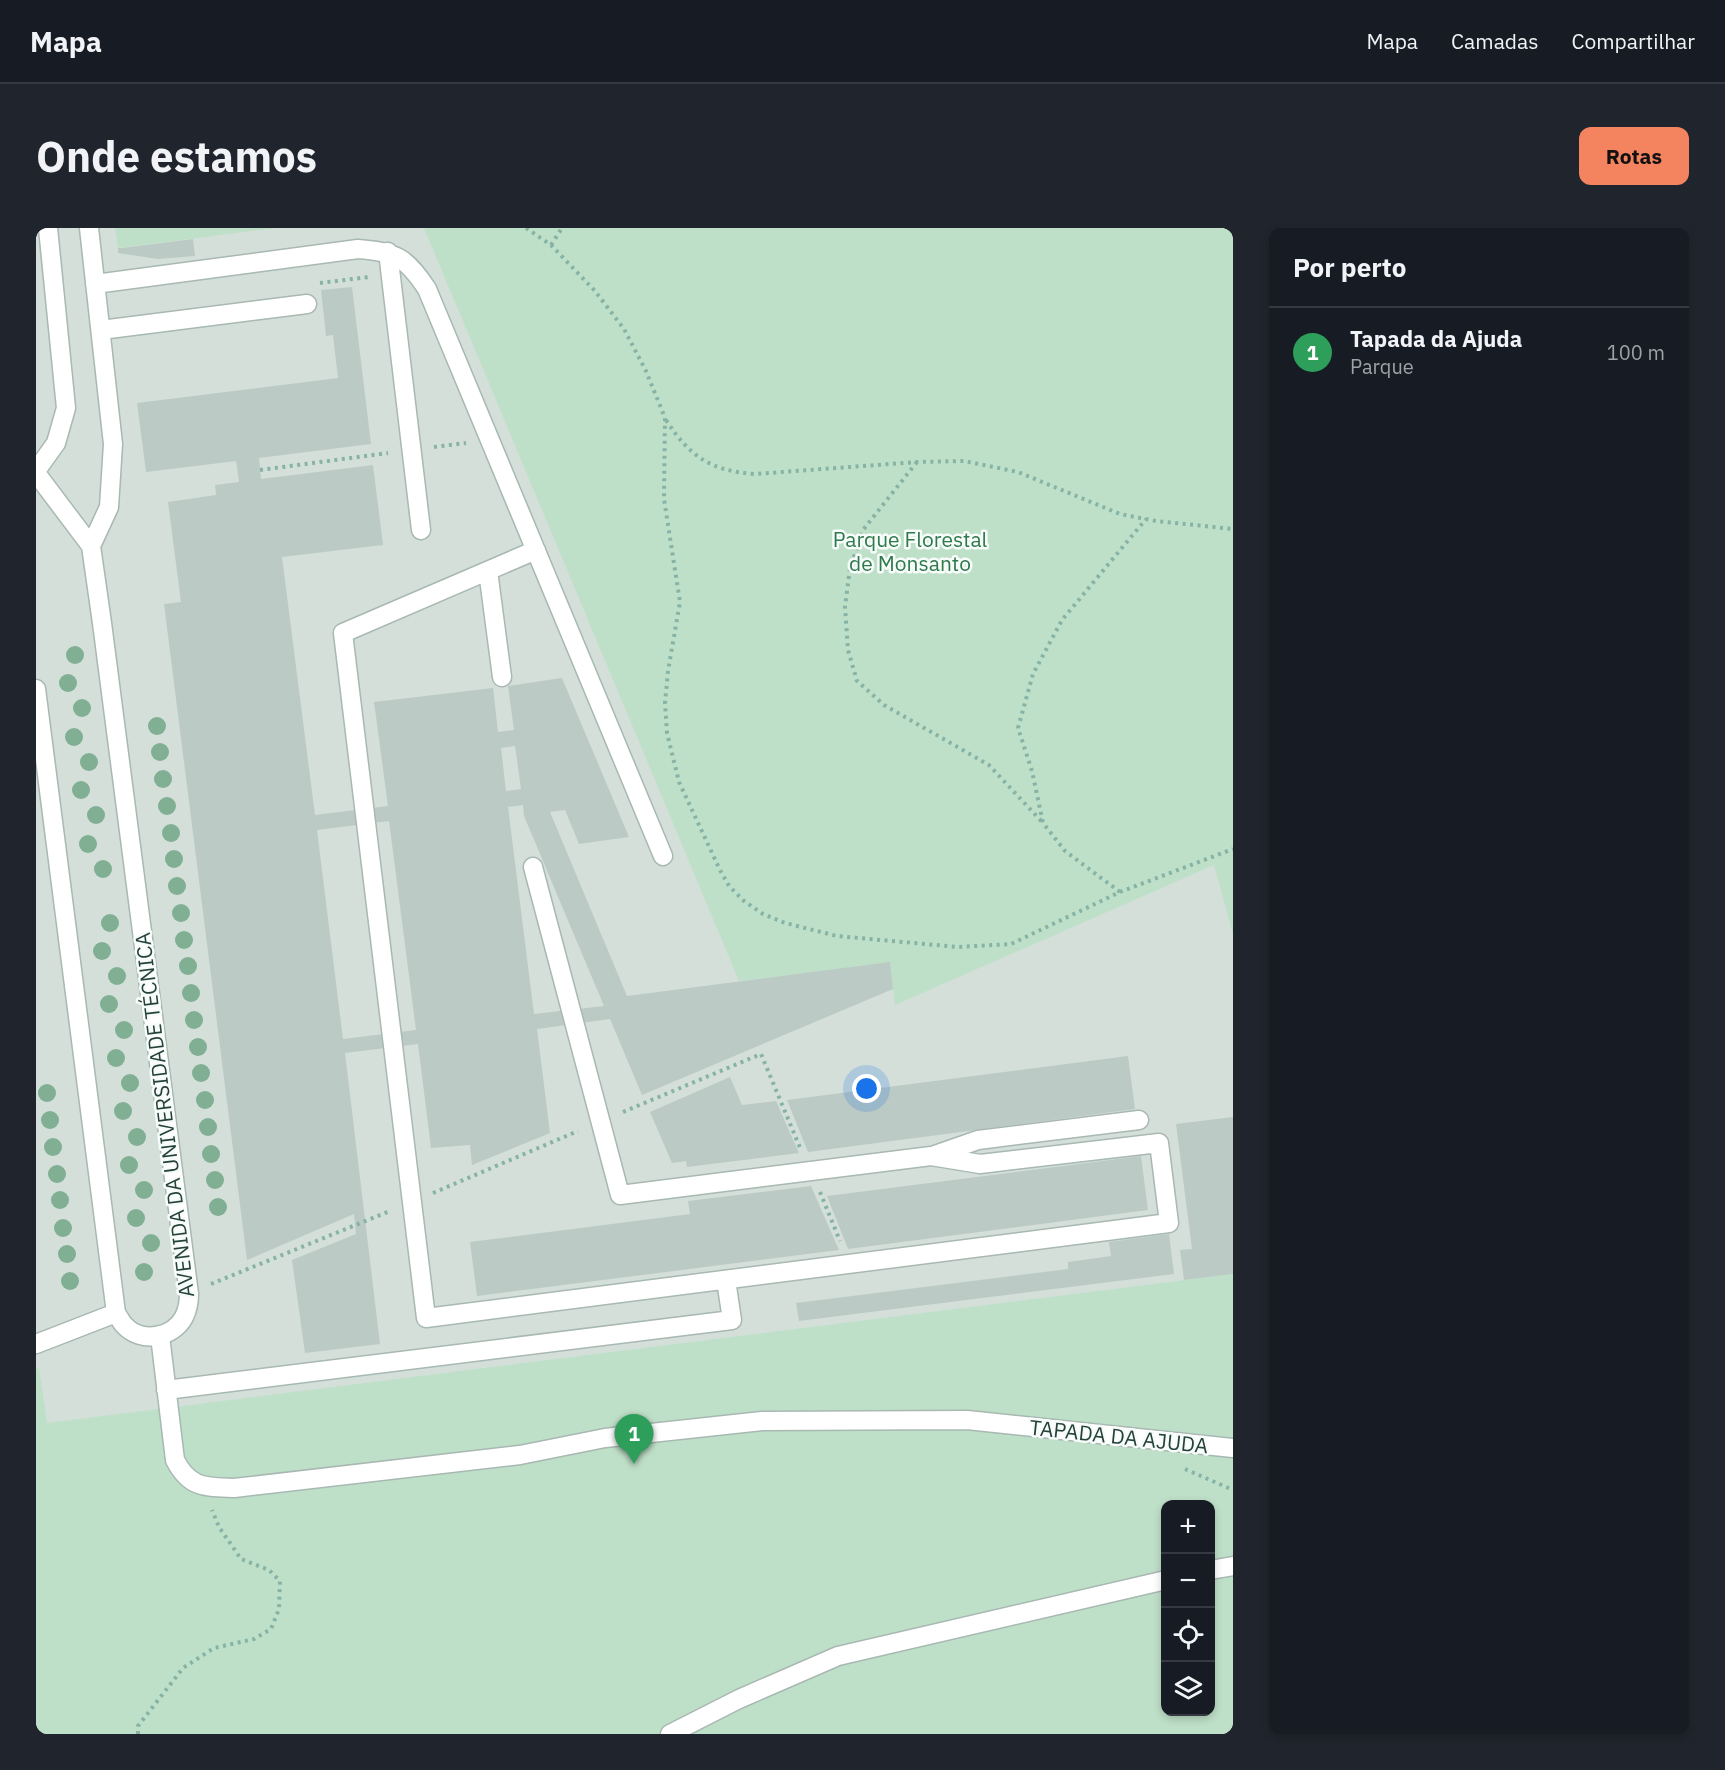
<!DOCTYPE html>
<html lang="pt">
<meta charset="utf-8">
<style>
:root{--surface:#171b24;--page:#20242c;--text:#f1f3f6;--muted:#9ea1a6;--line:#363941;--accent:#f4845f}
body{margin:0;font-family:"IBM Plex Sans",sans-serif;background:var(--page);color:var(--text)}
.controls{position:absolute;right:18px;bottom:18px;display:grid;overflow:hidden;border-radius:12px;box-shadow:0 3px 9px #0003}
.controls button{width:54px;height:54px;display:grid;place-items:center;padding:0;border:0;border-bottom:2px solid var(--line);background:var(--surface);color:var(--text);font:30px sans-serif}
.you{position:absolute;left:831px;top:861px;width:21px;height:21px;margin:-15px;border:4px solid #fff;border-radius:50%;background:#1a73e8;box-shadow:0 0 0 9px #1a73e833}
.badge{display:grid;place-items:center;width:39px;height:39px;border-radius:50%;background:var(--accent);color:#fff;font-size:20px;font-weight:700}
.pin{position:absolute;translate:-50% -50px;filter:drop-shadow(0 2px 3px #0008)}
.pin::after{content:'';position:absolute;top:32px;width:21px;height:18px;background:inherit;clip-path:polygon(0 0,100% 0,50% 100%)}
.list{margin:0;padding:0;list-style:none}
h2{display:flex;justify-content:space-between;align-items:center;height:78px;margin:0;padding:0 24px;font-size:26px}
h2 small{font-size:20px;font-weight:400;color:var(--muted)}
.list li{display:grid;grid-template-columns:39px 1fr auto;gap:18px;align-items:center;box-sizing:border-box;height:90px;padding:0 24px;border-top:2px solid var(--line)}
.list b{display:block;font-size:22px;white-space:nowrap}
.list p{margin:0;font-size:20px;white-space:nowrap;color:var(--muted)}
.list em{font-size:20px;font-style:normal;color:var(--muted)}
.icon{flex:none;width:33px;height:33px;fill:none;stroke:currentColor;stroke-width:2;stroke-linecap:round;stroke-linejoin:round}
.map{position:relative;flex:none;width:1197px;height:1506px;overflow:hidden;border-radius:12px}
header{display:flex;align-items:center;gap:36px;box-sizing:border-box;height:84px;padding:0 30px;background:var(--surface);border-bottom:2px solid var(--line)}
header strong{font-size:28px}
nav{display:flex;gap:33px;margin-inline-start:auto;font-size:21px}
.intro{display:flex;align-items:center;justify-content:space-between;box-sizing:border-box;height:144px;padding:0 36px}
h1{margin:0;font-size:42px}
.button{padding:15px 27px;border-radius:12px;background:var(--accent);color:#111;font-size:21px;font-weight:700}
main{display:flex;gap:36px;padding:0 36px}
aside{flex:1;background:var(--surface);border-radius:12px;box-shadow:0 3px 9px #0003}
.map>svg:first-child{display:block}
</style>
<header>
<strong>Mapa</strong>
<nav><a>Mapa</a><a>Camadas</a><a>Compartilhar</a></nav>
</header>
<div class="intro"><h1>Onde estamos</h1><a class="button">Rotas</a></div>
<main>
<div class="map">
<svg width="1197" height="1506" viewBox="0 0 1197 1506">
<rect width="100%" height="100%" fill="#e6efeb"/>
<path fill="#d4dfda" d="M0 0H400L1186 611 1197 650V1051L0 1203Z"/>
<path fill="#bfe0c8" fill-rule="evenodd" d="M79 0H240L82 20Z
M388 0H1197V706L1178 637 859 777 854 735 703 753Z
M1197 1046V1506H0V1141L3 1140 11 1195ZM1130 1276H1174V1484H1130Z"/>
<path fill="#bbcac4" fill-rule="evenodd" d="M157 11 159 28 122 31 82 25V20H86Z
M316 59 335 216 223 230 225 251 337 237 347 317 246 329 279 587 352 578 338 474 457 460 462 504 478 502 472 458 526 450 593 609 543 616 529 582 514 584 591 768 854 734 857 761 606 867 574 791 501 801 514 905 436 937 434 917 395 920 382 816 309 825 344 1116 269 1125 256 1032 320 1006 318 986 211 1032 128 376 145 374 132 274 180 267 179 257 203 254 200 233 110 244 101 175 302 150 297 107 290 108 285 62ZM479 518 485 561 470 563 465 520ZM487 577 488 588 568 778 498 786 472 579ZM353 593 380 802 307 811 281 602Z
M1092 828 1099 881 772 924 751 872Z
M694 849 706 877 740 873 763 925 651 939 650 933 636 935 614 884Z
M1197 889V1046L1148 1052 1144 1022 1156 1021 1140 896Z
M1105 928 1112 982 812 1021 791 968Z
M775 958 803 1022 441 1068 434 1014 654 986 652 973Z
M1133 1006 1138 1046 763 1093 760 1075 1032 1041V1034L1075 1028 1073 1014Z"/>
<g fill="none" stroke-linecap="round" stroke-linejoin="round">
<defs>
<path id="minor" d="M53 0 77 216 73 279 55 318
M352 24 385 302
M59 56 322 21C360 24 370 29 391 61L627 628
M65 102 271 76
M0 243 20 215 30 180 12 0
M0 245 55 318 66 395 153 1066C153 1074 152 1081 148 1089 137 1110 105 1116 88 1097 85 1094 83 1089 80 1085L0 461
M452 343 466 449
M497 639 584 967 895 928 944 936 1123 915 1133 995 390 1090 307 405 500 322
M899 927 942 912 1103 892
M124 1108 139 1232C154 1261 170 1259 198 1260L484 1227 569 1210 726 1193 931 1192 1197 1220
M0 1116 80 1085
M130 1162 696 1092 690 1052
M1174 1342 1197 1338
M634 1506 703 1471 802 1428 1130 1352"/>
</defs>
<use href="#minor" stroke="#a8b8b2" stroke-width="21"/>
<path stroke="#86b3a5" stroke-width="4" stroke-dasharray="3 4.5" stroke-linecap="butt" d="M490 0 515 17 559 63 588 101 610 143 629 190 628 271 644 374 632 443 629 475 631 505 643 554 684 642 693 658 708 673 727 686 749 695 801 708 922 719 975 716 1084 664 1197 621
M515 17 526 0
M284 55 333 49
M630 192C654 229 675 243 719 246L881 234 928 233 982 244 1084 286 1120 293 1197 301
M398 219 430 215
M881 234 827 302 814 340 809 379 812 422 821 453 848 477 953 537 1007 595
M224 242 352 225
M1084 664 1029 623 1007 595 996 543 982 500 997 446 1026 392 1110 291
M587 884 725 826 765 922
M784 964 804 1013
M397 965 542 903
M175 1056 354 983
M1149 1241 1197 1262
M102 1506V1498L147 1440 178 1420 218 1411 235 1401 243 1381 244 1353 233 1342 205 1331 183 1299 176 1282"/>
<use href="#minor" stroke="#fff" stroke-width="18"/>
</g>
<g fill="#80af93">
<circle cx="39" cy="427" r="9"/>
<circle cx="32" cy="455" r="9"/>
<circle cx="46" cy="480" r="9"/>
<circle cx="121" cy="498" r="9"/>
<circle cx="38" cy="509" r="9"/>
<circle cx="124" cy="524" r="9"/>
<circle cx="53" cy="534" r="9"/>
<circle cx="127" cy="551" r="9"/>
<circle cx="45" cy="562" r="9"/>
<circle cx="131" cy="578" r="9"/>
<circle cx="60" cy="587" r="9"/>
<circle cx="135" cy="605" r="9"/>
<circle cx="52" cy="616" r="9"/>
<circle cx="138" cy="631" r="9"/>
<circle cx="67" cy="641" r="9"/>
<circle cx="141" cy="658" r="9"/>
<circle cx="145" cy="685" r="9"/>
<circle cx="74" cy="695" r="9"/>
<circle cx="148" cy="712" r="9"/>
<circle cx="66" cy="723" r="9"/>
<circle cx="152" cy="738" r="9"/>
<circle cx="81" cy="748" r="9"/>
<circle cx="155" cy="765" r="9"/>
<circle cx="73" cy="776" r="9"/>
<circle cx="158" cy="792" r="9"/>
<circle cx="88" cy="802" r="9"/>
<circle cx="162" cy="819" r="9"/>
<circle cx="80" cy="830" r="9"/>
<circle cx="165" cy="845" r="9"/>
<circle cx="94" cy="855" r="9"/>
<circle cx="11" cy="865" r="9"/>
<circle cx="169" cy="872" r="9"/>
<circle cx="87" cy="883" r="9"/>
<circle cx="14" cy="892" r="9"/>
<circle cx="172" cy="899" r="9"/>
<circle cx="101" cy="909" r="9"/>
<circle cx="17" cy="919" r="9"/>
<circle cx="175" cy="926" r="9"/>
<circle cx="93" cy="937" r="9"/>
<circle cx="21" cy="946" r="9"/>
<circle cx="179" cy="952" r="9"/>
<circle cx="108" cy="962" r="9"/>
<circle cx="24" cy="972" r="9"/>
<circle cx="182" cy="979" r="9"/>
<circle cx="100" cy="990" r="9"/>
<circle cx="27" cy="1000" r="9"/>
<circle cx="115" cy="1015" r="9"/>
<circle cx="31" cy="1026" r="9"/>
<circle cx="108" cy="1044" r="9"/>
<circle cx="34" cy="1053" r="9"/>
</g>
<g text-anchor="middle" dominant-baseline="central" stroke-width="5" stroke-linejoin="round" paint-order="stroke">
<g font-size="21" fill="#2d7a4b" stroke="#f7fbf9">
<text x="874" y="311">Parque Florestal<tspan x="874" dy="24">de Monsanto</tspan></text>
</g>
<g font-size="21" fill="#24423a" stroke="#f7fbf9">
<text transform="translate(128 887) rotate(-97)">AVENIDA DA UNIVERSIDADE TÉCNICA</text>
<text transform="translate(1083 1208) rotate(6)">TAPADA DA AJUDA</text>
</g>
</g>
</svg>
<div class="controls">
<button>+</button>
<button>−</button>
<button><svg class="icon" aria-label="locate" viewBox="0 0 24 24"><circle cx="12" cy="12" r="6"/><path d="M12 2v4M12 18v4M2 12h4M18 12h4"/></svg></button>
<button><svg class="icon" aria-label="layers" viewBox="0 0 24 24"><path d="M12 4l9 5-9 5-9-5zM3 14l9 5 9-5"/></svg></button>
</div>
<div class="you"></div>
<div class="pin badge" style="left:598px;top:1236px;background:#2e9e5b">1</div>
</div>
<aside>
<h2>Por perto<small></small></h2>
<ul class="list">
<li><span class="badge" style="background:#2e9e5b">1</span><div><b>Tapada da Ajuda</b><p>Parque</p></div><em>100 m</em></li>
</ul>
</aside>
</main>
